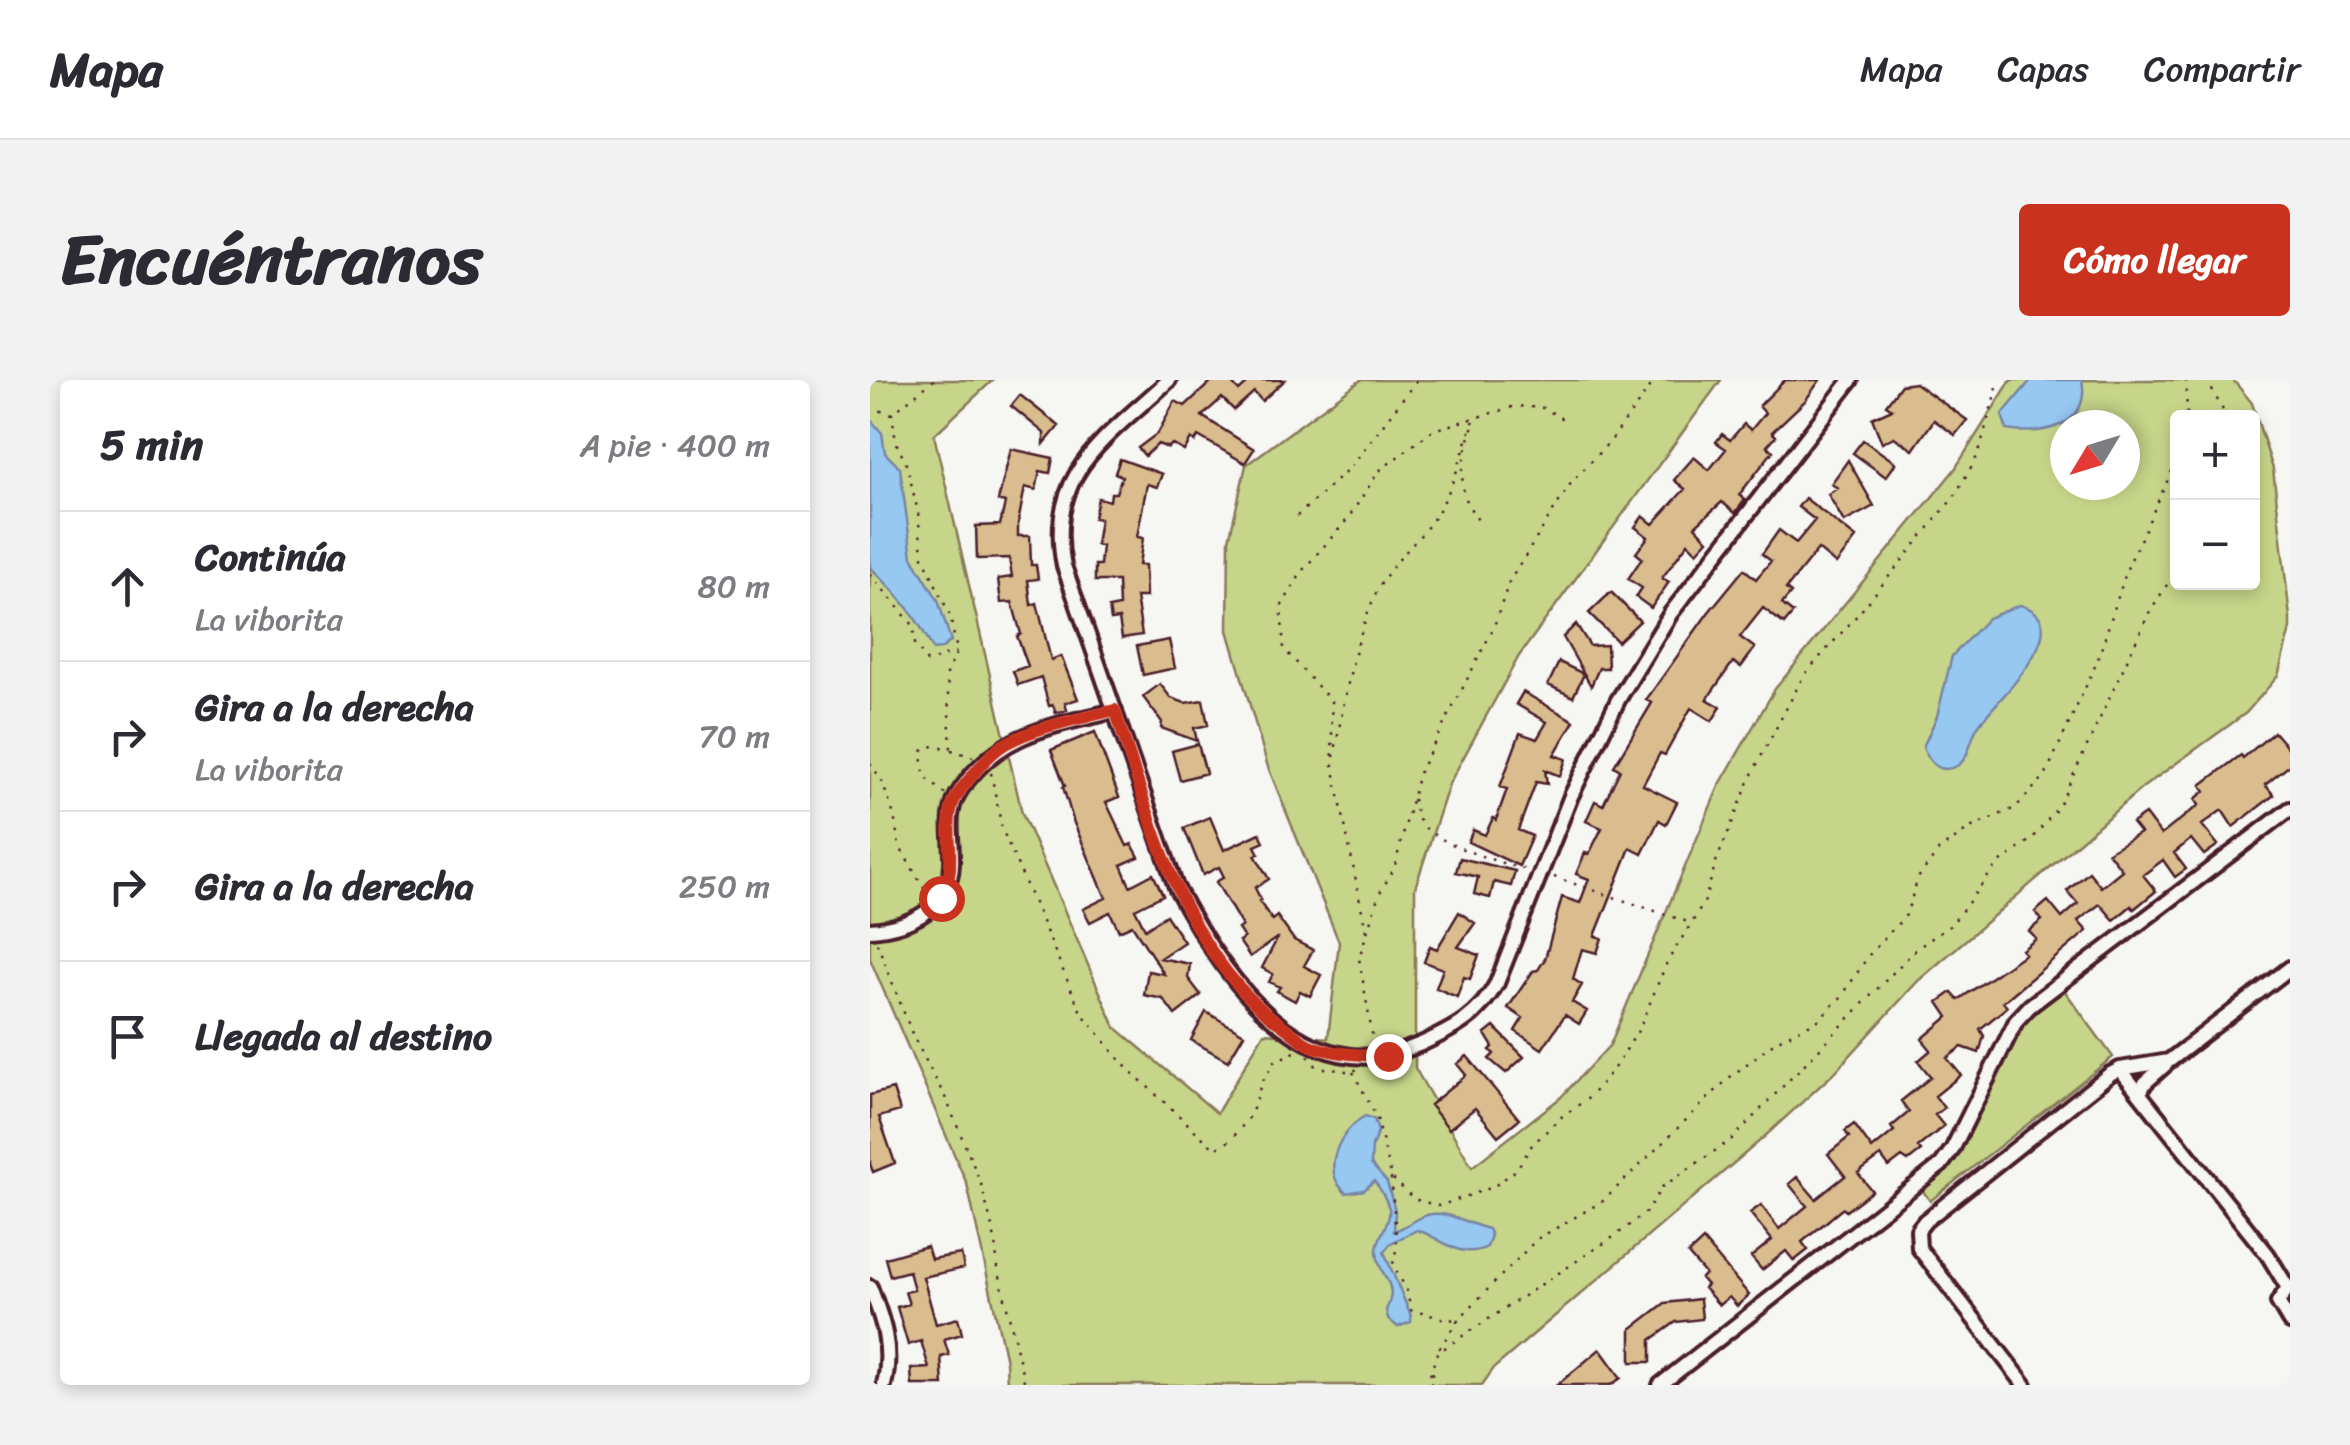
<!DOCTYPE html>
<html lang="es">
<meta charset="utf-8">
<style>
:root{--surface:#fff;--page:#f2f2f3;--text:#2b2b33;--muted:#7c7c81;--line:#e1e1e2;--accent:#c8321e}
body{margin:0;font-family:Sriracha,sans-serif;background:var(--page);color:var(--text)}
.controls{position:absolute;right:30px;top:30px;display:grid;overflow:hidden;border-radius:10px;box-shadow:0 5px 15px #0003}
.controls button{width:90px;height:90px;display:grid;place-items:center;padding:0;border:0;border-bottom:2px solid var(--line);background:var(--surface);color:var(--text);font:50px sans-serif}
.compass{position:absolute;left:1180px;top:30px;width:90px;height:90px;border-radius:50%;background:var(--surface);box-shadow:0 5px 15px #0003;rotate:232deg}
.stop{position:absolute;width:30px;height:30px;margin:-22px;border:8px solid #c8321e;border-radius:50%;background:#fff}
.stop.end{background:#c8321e;border-color:#fff;box-shadow:0 2px 10px #0008}
.list{margin:0;padding:0;list-style:none}
h2{display:flex;justify-content:space-between;align-items:center;height:130px;margin:0;padding:0 40px;font-size:42px}
h2 small{font-size:32px;font-weight:400;color:var(--muted)}
.list li{display:grid;grid-template-columns:65px 1fr auto;gap:30px;align-items:center;box-sizing:border-box;height:150px;padding:0 40px;border-top:2px solid var(--line)}
.list b{display:block;font-size:38px;white-space:nowrap}
.list p{margin:0;font-size:32px;white-space:nowrap;color:var(--muted)}
.list em{font-size:32px;font-style:normal;color:var(--muted)}
.icon{flex:none;width:55px;height:55px;fill:none;stroke:currentColor;stroke-width:2;stroke-linecap:round;stroke-linejoin:round}
.map{position:relative;flex:none;width:1420px;height:1005px;overflow:hidden;border-radius:10px}
header{display:flex;align-items:center;gap:60px;box-sizing:border-box;height:140px;padding:0 50px;background:var(--surface);border-bottom:2px solid var(--line)}
header strong{font-size:48px}
nav{display:flex;gap:55px;margin-inline-start:auto;font-size:35px}
.intro{display:flex;align-items:center;justify-content:space-between;box-sizing:border-box;height:240px;padding:0 60px}
h1{margin:0;font-size:70px}
.button{padding:25px 45px;border-radius:10px;background:var(--accent);color:#fff;font-size:35px;font-weight:700}
main{display:flex;gap:60px;padding:0 60px}
aside{flex:1;background:var(--surface);border-radius:10px;box-shadow:0 5px 15px #0003}
.map>svg:first-child{display:block}
</style>
<header>
<strong>Mapa</strong>
<nav><a>Mapa</a><a>Capas</a><a>Compartir</a></nav>
</header>
<div class="intro"><h1>Encuéntranos</h1><a class="button">Cómo llegar</a></div>
<main>
<aside>
<h2>5 min<small>A pie · 400 m</small></h2>
<ul class="list">
<li><svg class="icon" aria-label="ahead" viewBox="0 0 24 24"><path d="M12 20V5M6 11l6-6 6 6"/></svg><div><b>Continúa</b><p>La viborita</p></div><em>80 m</em></li>
<li><svg class="icon" aria-label="right" viewBox="0 0 24 24"><path d="M7 20v-9h11M14 6l5 5-5 5"/></svg><div><b>Gira a la derecha</b><p>La viborita</p></div><em>70 m</em></li>
<li><svg class="icon" aria-label="right" viewBox="0 0 24 24"><path d="M7 20v-9h11M14 6l5 5-5 5"/></svg><div><b>Gira a la derecha</b></div><em>250 m</em></li>
<li><svg class="icon" aria-label="arrive" viewBox="0 0 24 24"><path d="M6 21V4h12l-3 4 3 4H6"/></svg><div><b>Llegada al destino</b></div></li>
</ul>
</aside>
<div class="map">
<svg width="1420" height="1005" viewBox="0 0 1420 1005">
<rect width="100%" height="100%" fill="#f6f6f2"/>
<filter id="ink" filterUnits="userSpaceOnUse"><feTurbulence type="fractalNoise" baseFrequency=".01" numOctaves="2"/><feDisplacementMap in="SourceGraphic" scale="20" xChannelSelector="R" yChannelSelector="G"/><feConvolveMatrix kernelMatrix="1 2 1 2 8 2 1 2 1" color-interpolation-filters="sRGB"/></filter>
<g filter="url(#ink)">
<path fill="#c6d589" stroke="#887a5a" stroke-width="2.5" fill-rule="evenodd" d="M0 0H123L64 55 152 433 245 647 347 733 394 653 458 658 469 562 398 387 358 250 359 160 376 85 491 0H851L649 276 579 404 545 508V688L602 787 690 718 740 665 849 406 905 309 1085 89 1141 0H1363L1382 23 1403 89 1420 237V249L1408 296 1376 333 1272 408 1048 601 964 693 892 759 624 988 612 1005H137L136 981 97 804 0 579ZM1308 38H1382V202H1308ZM1195 45H1255V105H1195Z
M1189 603 1243 677 1060 821 1048 804 1071 785 1146 641Z"/>
<path fill="#96c8f2" stroke="#7884a2" stroke-width="2.5" d="M1161 0H1212C1221 46 1172 56 1137 50L1132 35Z
M0 39 12 53 15 73 30 88 42 177 68 220 81 261 71 269 63 270C48 237 26 212 0 187Z
M1150 225C1214 243 1124 322 1108 346 1100 358 1100 378 1087 386 1069 395 1059 383 1053 367L1067 336 1082 276 1118 238Z
M495 736 504 739 508 751 502 766 501 784 517 802 525 831 524 851C535 848 543 840 554 836 573 828 596 843 618 849L621 855 617 867C589 881 571 857 547 850L521 863 514 872 541 936V942L528 947 518 939 516 930C530 901 509 900 507 872 506 856 522 843 519 828 516 819 510 808 504 801L494 810 476 813C449 790 470 750 495 736Z"/>
<path fill="#d9bd8e" stroke="#4a1f2b" stroke-width="2.5" d="M343 0H359L369 11 381 0H415L392 21 384 12 364 30 352 18 332 36 384 69 375 83 328 56 325 62 321 59 314 71 302 64 298 68 288 64 275 76 268 68 288 53 305 21 315 26Z
M915 0H950L935 21 902 52 906 56 897 66 903 71 869 115 875 120 865 133 852 122 825 146 838 160 827 172 818 163 792 198 799 202 781 228 766 217 772 208 758 199 772 178 766 173 778 157 765 147 773 136 783 144 815 109 804 100 824 77 839 90 856 69 846 62 852 54 860 60 874 44 881 50 895 33 889 26Z
M1045 3 1097 40 1085 55 1064 40 1043 70 1024 57 1012 63 1002 38 1022 29 1016 25 1031 5Z
M150 15 189 46 174 64V53L141 26Z
M993 60 1026 83 1016 97 983 73Z
M141 69 183 78 180 93 170 91 166 110 155 107 148 143V156H160L161 185H166L168 199 158 200 161 225 167 223 181 280 191 276 208 319 195 323 197 330 186 333 183 325 179 326 171 297 148 305 143 291 158 286 147 256 151 254 142 222 131 223 128 199 142 197 139 178 107 179 106 146 130 145 135 123 128 121Z
M250 79 292 94 287 107 277 104 267 157 273 158 269 185H275L276 217H266L272 255 252 258 249 239 241 240 239 228 249 226 248 201H225V185H230L232 166 226 165 230 139 224 138 228 118 240 121 241 113H246L252 96 245 93Z
M978 80 1004 126 974 142 958 114 968 108 961 104Z
M935 118 986 158 966 184 948 169 916 209 921 213 912 224 923 233 914 244 893 228 870 257 885 268 871 287 863 282 837 319 851 327 842 341 821 328 795 375 790 373 773 405 807 422 796 444 789 440 772 474 760 468 725 556 732 558 727 573 712 569 703 599 712 605 702 622 717 631 709 644 695 635 672 669 645 651 653 638 638 628 663 591 668 590 675 579 692 517 710 523 719 499 706 494 715 473 719 474 732 448 716 441 725 421 733 425 750 390 744 386 782 323 776 320 838 233 874 189 886 199 901 181 892 174 909 150 926 163 945 140 928 127Z
M741 212 770 241 748 262 719 233Z
M706 244 720 266 737 265 738 288H729L721 306 693 257Z
M299 260 305 288 273 295 267 266Z
M689 282 714 294 703 317 678 305Z
M290 304 301 318 315 323 333 320 338 345 324 348 327 361 291 348 292 342 273 317Z
M653 312 704 341 684 375 696 379 690 396 675 390 677 404 666 402 648 450 662 456 649 486 598 462 603 450 615 455 623 438 626 440 637 409 630 407 650 353 667 359 677 342 646 324Z
M225 352 249 417 236 422 257 466 262 464 269 477 251 485 260 506 283 494 293 515 265 529 275 549 296 535 314 562 290 578 320 584 318 598 331 615 305 635 293 619 274 615 278 591 294 594 262 545 249 551 240 532 220 542 213 529 236 518 204 443 193 407 195 406 181 370Z
M1404 352 1420 371V385L1395 405 1404 415 1363 447 1352 430 1332 445 1348 465 1334 475 1321 459 1304 473 1316 489 1305 497 1293 480 1273 495 1286 511 1264 529 1261 526 1244 540 1230 524 1208 541 1217 551 1133 622 1137 627 1110 649 1114 656 1109 673 1092 667 1077 678 1091 695 1065 716 1074 728 1065 735 1074 746 1048 767 1051 771 1038 781 1032 777 1019 787 1011 776 988 793 1002 811 976 831 973 828 932 862 938 870 924 881 916 871 892 890 881 877 902 860 880 833 891 825 909 849 937 826 919 804 927 797 946 819 975 796 958 774 979 757 975 751 984 744 1002 769 1024 751 1021 747 1039 732 1031 721 1061 697 1048 681 1061 670 1052 659 1078 637 1068 622 1082 612 1088 620 1155 574 1152 570 1166 559 1159 551 1172 540 1165 532 1178 521 1192 538 1208 524 1197 511 1219 492 1231 507 1252 490 1238 472 1270 453 1262 443 1275 434 1291 455 1329 425 1325 419 1335 411 1331 405 1371 375 1373 378Z
M328 364 336 393 310 400 302 371Z
M340 437 354 470 390 453 394 462 385 466 389 474 385 475 399 499 385 508 391 520 389 521 402 540 407 536 424 560 443 570 434 586 451 595 440 616 430 611 425 621 407 611 410 607 399 602 403 594 392 588 408 557 380 577 369 561 374 558 368 549 372 546 346 502 354 497 349 487 333 495 314 448Z
M590 478 645 491 641 506 624 502 620 518 604 514 608 497 586 492Z
M589 532 605 543 588 567 609 575 600 599 594 597 587 617 566 608 573 589 554 582 560 566 567 569Z
M336 632 374 654 358 681 321 660Z
M624 647 654 677 636 693 619 679 624 674 620 670 623 667 615 654Z
M597 676 649 739 628 756 605 728 579 749 560 725 596 695 587 684Z
M23 709 30 731 9 737 25 783 3 792 0 784V715Z
M833 860 879 915 867 926 859 917 849 925 834 908 837 905 831 898 835 894 818 874Z
M57 866 61 879 91 874 94 888 53 897 66 944 88 938 92 954 74 959 79 975 71 977 73 1005H42L41 989 59 988 51 961 38 965 27 927 39 924 35 912 44 910 39 891 20 896 15 878Z
M830 919 832 939 806 942 781 960V982H761V949L795 923Z
M730 969 751 998 741 1005H687Z"/>
<g fill="none" stroke-linecap="round" stroke-linejoin="round">
<defs>
<path id="minor" d="M299 0C238 57 175 92 194 186L306 507C353 597 433 716 551 664 584 649 609 636 627 603L701 416 748 320 801 233 981 0
M0 550C39 547 80 529 82 484 83 456 74 434 91 409 130 352 183 346 245 331
M1250 689 1398 875 1418 908 1408 922 1420 942
M1270 713 1275 703 1295 685
M0 907C13 940 23 969 14 1005
M790 1005 1071 785 1082 770 1146 641 1160 626 1420 429
M1155 1005 1049 868 1048 850 1055 841 1240 694 1250 689 1299 681 1420 588"/>
</defs>
<use href="#minor" stroke="#4a1f2b" stroke-width="20"/>
<path stroke="#4a1f2b" stroke-width="2.5" stroke-dasharray="2.5 8" stroke-linecap="butt" d="M64 0 22 34 26 62 37 86 48 132 52 174 80 236 87 271 77 294 81 370
M1316 0 1317 38
M1337 0 1357 38
M0 28 22 34
M427 136 479 89 547 0
M0 194 43 245 45 264 57 282 86 272
M464 377C474 322 483 264 506 213 519 186 541 168 558 146 582 116 591 76 604 40 595 79 581 107 609 141
M0 383 11 399 24 435 29 466 57 513
M121 393 132 449 211 632 253 684 345 769 361 760 381 735 391 704 405 681 427 671
M75 414 54 396 52 371 66 365 103 377
M543 419C545 427 546 436 551 443 566 464 631 483 657 490
M684 497 818 542
M496 551 463 385 461 321 414 269 411 227 433 190 477 140 509 91 563 50 646 26 674 28 696 41
M7 563 43 656 77 721 111 804 124 854 128 888 155 1005
M504 665 489 578 509 514 524 489 549 393 623 249 639 202 701 103 742 59 785 0
M438 676 447 687 483 692 488 688
M483 692 507 738 521 797 544 819 569 826 623 807 646 790 662 765 690 738 720 717 748 683 769 649 797 582 834 523 846 482 883 392 934 295 990 232 1084 117 1108 75 1129 0
M521 798 527 866 523 884 538 913 540 930 580 940 589 938 567 972
M587 941 667 859 733 821 859 698 906 661 947 641 972 616 999 575 1036 535 1048 498 1069 470 1102 447 1145 428 1175 396 1227 282 1258 186 1308 78
M557 1005 567 973 748 854 776 832 792 807 861 760 1046 569 1081 545 1126 486 1163 458 1189 426 1280 231 1308 188
M561 1005 563 992"/>
<use href="#minor" stroke="#f6f6f2" stroke-width="12"/>
</g>
</g>
<g fill="none" stroke-linecap="round" stroke-linejoin="round" filter="url(#ink)">
<path stroke="#c8321e" stroke-width="12" d="M71 518C87 490 77 466 80 436 81 423 89 411 97 402 108 389 120 373 135 364 167 346 210 339 245 330 282 443 313 579 417 649 425 655 433 663 442 666 466 675 494 675 518 676"/>
</g>
</svg>
<div class="controls">
<button>+</button>
<button>−</button>
</div>
<svg class="compass" viewBox="-18 -18 36 36"><path d="M0-13l5 13h-10z" fill="#e53935"/><path d="M0 13l5-13h-10z" fill="#7c7c81"/></svg>
<div class="stop" style="left:71px;top:518px"></div>
<div class="stop end" style="left:518px;top:676px"></div>
</div>
</main>
